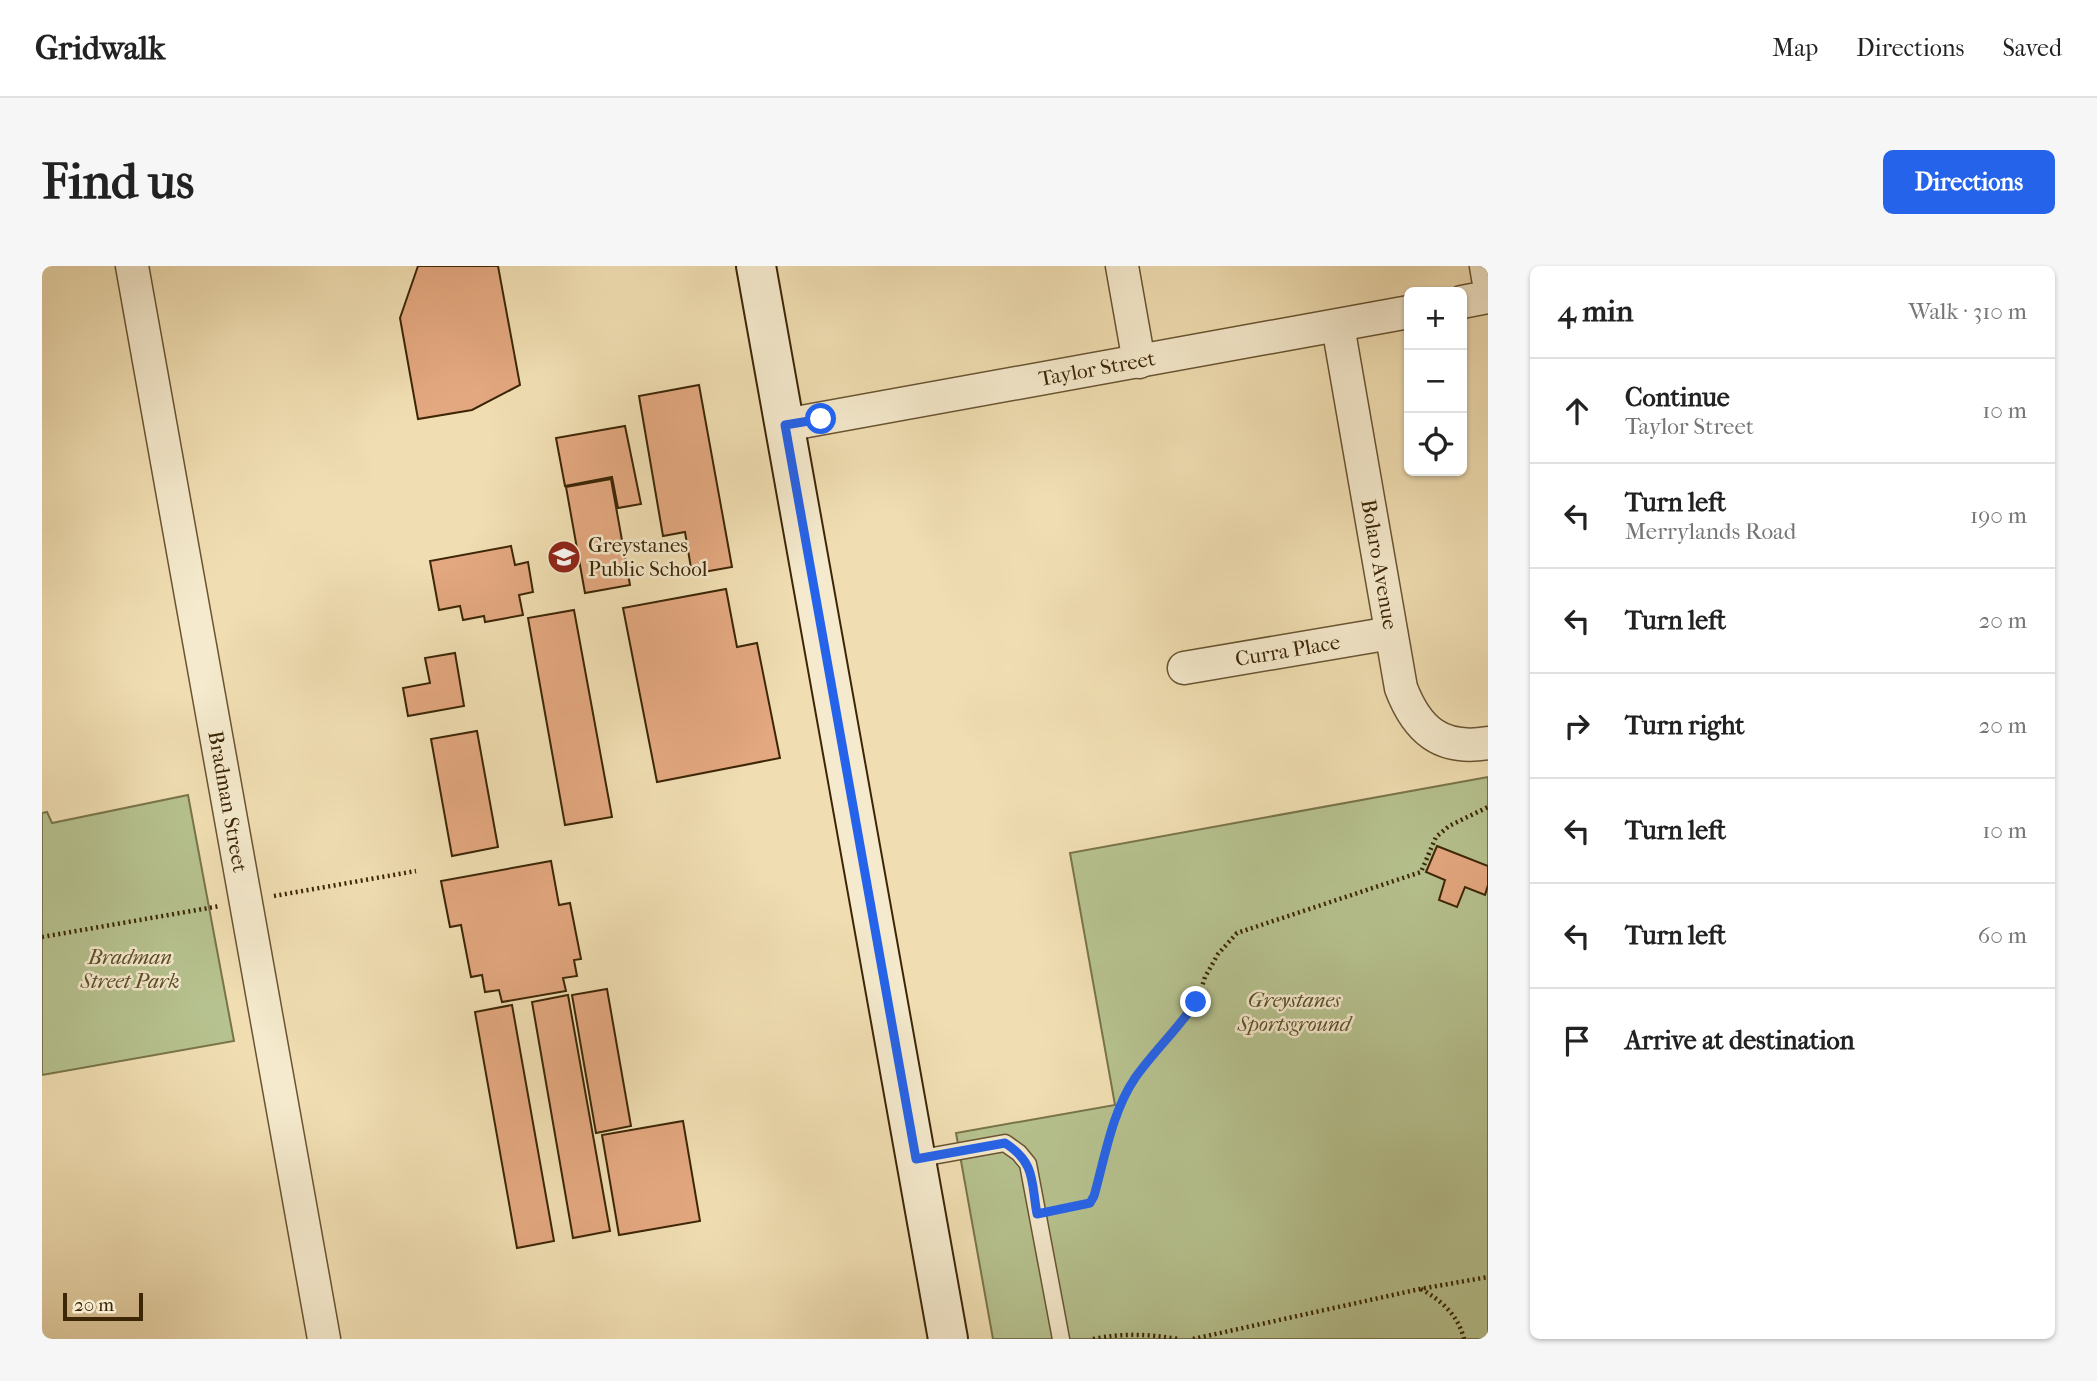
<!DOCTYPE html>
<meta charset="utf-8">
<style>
:root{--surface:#fff;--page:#f6f6f6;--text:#222;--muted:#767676;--line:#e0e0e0;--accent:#2563eb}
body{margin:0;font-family:"IM FELL French Canon",serif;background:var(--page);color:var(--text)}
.controls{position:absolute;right:21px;top:21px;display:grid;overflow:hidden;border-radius:10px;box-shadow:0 2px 5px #0004}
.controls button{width:63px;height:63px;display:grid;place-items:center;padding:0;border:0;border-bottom:2px solid var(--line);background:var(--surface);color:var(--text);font:35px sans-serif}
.scale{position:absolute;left:21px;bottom:18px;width:80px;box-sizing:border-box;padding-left:7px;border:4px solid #3c2606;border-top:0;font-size:19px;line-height:24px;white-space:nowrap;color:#3c2606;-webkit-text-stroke:5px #f5eacd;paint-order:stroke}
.stop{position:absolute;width:21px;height:21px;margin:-16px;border:5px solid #2563eb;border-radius:50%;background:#fff}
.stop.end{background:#2563eb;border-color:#fff;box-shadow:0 2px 7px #0008}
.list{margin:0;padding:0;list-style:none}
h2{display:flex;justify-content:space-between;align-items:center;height:91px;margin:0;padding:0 28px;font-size:30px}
h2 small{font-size:23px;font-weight:400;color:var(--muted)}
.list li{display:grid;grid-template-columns:46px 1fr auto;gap:21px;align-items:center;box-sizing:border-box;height:105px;padding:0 28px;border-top:2px solid var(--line)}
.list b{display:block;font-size:26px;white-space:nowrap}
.list p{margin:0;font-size:23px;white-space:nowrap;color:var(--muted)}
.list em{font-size:23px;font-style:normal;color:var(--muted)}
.icon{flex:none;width:38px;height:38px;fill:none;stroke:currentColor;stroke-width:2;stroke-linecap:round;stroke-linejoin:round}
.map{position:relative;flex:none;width:1446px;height:1073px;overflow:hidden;border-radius:10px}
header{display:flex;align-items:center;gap:42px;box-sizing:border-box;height:98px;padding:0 35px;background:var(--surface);border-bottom:2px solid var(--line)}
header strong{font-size:33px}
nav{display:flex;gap:38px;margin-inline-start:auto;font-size:24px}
.intro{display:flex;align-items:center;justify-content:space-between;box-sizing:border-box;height:168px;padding:0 42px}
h1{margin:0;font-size:49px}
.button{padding:18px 32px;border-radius:10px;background:var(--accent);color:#fff;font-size:24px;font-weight:700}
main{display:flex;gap:42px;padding:0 42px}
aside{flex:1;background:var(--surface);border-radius:10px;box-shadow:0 2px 5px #0004}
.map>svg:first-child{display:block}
</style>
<header>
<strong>Gridwalk</strong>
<nav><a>Map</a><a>Directions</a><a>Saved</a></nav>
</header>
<div class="intro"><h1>Find us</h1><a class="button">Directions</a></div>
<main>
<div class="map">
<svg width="1446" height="1073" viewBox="0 0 1446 1073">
<rect width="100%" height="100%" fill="#f0deb2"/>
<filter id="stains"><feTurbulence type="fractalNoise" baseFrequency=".00286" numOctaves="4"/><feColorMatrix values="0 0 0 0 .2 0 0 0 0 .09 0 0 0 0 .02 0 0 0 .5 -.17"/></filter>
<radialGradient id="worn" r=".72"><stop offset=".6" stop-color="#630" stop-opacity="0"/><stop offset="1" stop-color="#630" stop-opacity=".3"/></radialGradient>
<path fill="#b6c28f" stroke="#79744a" stroke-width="2" d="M1446 511V1073H951L914 867 1073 839 1028 587Z
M146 529 192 775 0 809V547L5 546 10 557Z"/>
<path fill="#e4a880" stroke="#3c2606" stroke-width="2" d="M376 0H456L478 119 430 144 376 153 358 52Z
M657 119 690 301 650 308 643 266 621 270 597 130Z
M583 160 599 238 576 242 570 211 523 220 514 172Z
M569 213 588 319 543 327 524 221Z
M469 280 473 299 486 296 491 326 477 329 481 349 443 356 442 350 421 354 418 340 397 344 388 295Z
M684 323 695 381 715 377 738 492 615 516 581 342Z
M532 344 570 551 523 559 486 352Z
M413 387 422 440 366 450 361 422 388 417 383 392Z
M435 465 456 581 410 590 389 473Z
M1395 580 1446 600V619L1443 629 1423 621 1415 641 1397 634 1403 614 1384 606Z
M509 595 517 639 528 637 539 693 532 694 535 710 521 712 524 725 460 736 457 724 443 726 440 709 429 711 419 659 408 661 399 615Z
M565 723 589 860 554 867 530 729Z
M526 729 568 965 531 972 490 736Z
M470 739 512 975 475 982 433 746Z
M641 855 658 955 577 969 560 869Z"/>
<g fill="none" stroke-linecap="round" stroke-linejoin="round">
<defs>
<path id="service" d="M874 893 963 877 977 887 986 898 1019 1073"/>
<g id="minor">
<path id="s1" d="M90 0 282 1073"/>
<path d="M1080 0 1097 96"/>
<path d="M1444 0 1446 12"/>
<path d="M1420 36 1446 31"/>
<path id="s2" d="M1296 60 1359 422C1375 464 1399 485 1446 477"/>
<path id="s3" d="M743 159 1367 46"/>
<path id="s4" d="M1142 402 1349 367"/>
</g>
<path id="secondary" d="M714 0 906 1073"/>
</defs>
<use href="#service" stroke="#695431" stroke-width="19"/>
<use href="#minor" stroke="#695431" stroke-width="35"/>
<use href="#secondary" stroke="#3c2606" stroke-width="42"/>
<path stroke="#3c2606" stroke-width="4.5" stroke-dasharray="2 3.5" stroke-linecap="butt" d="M232 630 374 605
M0 671 178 640
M1013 944 1048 937 1052 930 1077 842 1093 812 1138 760 1155 736 1163 711 1176 688 1195 667 1379 606 1394 571 1407 560 1446 541
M1379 1023C1400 1035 1416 1049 1422 1073
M1051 1073C1081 1067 1106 1068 1136 1073
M1151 1073 1378 1023 1446 1011"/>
<use href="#service" stroke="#f5eacd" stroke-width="16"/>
<use href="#minor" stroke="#f5eacd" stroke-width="32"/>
<use href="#secondary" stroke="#f5eacd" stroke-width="38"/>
</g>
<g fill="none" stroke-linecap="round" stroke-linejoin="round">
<path stroke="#2563eb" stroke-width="9" d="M779 153 743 159 874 893 963 877C994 897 989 915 995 948L1048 937 1052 930C1063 891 1070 846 1093 812 1112 785 1136 763 1154 736"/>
</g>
<defs>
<symbol id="school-disc" viewBox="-11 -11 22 22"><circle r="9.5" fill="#8f2418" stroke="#f5eacd"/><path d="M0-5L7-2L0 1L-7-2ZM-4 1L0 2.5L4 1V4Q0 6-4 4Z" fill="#fff"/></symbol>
</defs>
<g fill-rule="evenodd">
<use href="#school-disc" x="503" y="272" width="38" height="38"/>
</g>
<g text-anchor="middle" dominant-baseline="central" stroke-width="5" stroke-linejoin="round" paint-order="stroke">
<g font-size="21" fill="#3c2606" stroke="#f5eacd">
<text stroke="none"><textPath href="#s3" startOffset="317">Taylor Street</textPath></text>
<text stroke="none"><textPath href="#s2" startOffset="242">Bolaro Avenue</textPath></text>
<text stroke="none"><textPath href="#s4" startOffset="105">Curra Place</textPath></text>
<text stroke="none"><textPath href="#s1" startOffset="544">Bradman Street</textPath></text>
</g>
<g font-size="21" fill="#3c2606" stroke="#f5eacd" text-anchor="start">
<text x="546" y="279">Greystanes<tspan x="546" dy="24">Public School</tspan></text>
</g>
<g font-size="21" font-style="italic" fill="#5a4d28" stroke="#f5eacd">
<text x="88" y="691">Bradman<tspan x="88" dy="24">Street Park</tspan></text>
<text x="1252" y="734">Greystanes<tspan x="1252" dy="24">Sportsground</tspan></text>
</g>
</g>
<rect width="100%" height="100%" filter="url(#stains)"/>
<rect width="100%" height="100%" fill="url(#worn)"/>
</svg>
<div class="controls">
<button>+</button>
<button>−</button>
<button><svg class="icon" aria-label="locate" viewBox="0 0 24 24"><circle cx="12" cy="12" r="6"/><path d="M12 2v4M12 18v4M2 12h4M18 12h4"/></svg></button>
</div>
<div class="scale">20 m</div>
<div class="stop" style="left:779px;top:153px"></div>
<div class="stop end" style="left:1154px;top:736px"></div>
</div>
<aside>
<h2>4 min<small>Walk · 310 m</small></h2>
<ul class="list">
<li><svg class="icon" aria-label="ahead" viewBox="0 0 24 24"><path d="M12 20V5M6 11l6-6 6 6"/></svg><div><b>Continue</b><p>Taylor Street</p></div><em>10 m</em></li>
<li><svg class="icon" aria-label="left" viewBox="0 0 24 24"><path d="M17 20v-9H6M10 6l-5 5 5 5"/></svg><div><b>Turn left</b><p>Merrylands Road</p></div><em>190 m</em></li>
<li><svg class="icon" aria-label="left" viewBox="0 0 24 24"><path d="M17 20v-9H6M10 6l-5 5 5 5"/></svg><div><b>Turn left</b></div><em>20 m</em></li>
<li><svg class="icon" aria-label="right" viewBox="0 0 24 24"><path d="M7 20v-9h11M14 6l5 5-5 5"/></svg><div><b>Turn right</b></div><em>20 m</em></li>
<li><svg class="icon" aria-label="left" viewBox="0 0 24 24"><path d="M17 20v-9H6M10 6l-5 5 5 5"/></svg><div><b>Turn left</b></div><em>10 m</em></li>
<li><svg class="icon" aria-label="left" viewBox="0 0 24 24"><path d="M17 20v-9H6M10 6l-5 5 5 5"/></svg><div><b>Turn left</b></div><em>60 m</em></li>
<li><svg class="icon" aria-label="arrive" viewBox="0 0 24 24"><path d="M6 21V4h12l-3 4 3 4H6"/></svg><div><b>Arrive at destination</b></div></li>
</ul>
</aside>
</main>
